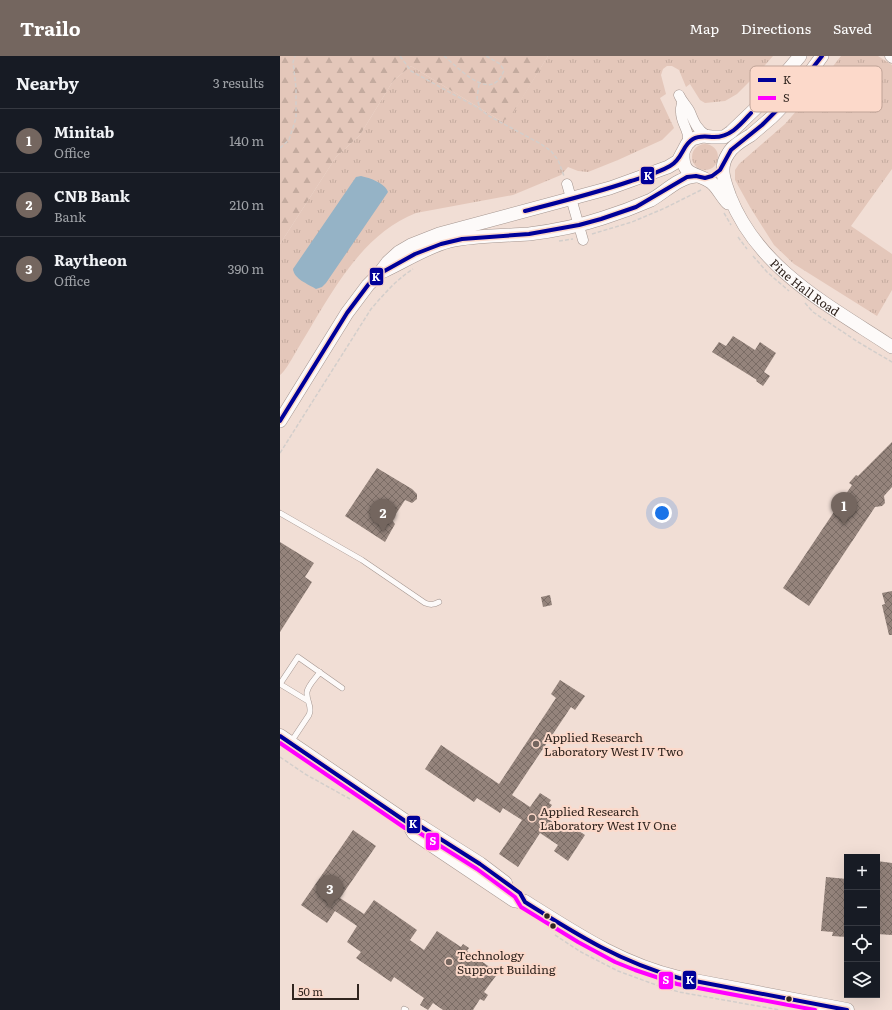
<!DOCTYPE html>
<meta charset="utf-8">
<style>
:root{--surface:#171b24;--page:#242831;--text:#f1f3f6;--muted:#9ea1a6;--line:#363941;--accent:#74665f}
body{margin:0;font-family:Literata,serif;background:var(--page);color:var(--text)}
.controls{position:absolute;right:12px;bottom:12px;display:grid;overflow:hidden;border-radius:0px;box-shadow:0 4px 16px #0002}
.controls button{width:36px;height:36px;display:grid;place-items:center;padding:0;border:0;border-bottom:1px solid var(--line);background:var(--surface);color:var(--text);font:20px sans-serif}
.scale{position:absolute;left:12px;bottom:10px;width:67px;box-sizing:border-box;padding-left:4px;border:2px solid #31251f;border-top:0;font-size:11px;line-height:14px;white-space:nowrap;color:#31251f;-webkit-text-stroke:3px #fcd9ca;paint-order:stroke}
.you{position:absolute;left:382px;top:457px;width:14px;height:14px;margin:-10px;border:3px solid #fff;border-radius:50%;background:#1a73e8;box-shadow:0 0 0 6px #1a73e833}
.badge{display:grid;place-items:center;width:26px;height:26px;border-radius:50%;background:var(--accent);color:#fff;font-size:13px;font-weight:700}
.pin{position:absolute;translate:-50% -33px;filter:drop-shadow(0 1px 2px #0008)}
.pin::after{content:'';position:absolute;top:21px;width:14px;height:12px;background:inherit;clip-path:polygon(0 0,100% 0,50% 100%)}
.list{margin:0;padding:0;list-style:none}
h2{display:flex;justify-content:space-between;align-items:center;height:52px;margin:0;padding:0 16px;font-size:17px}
h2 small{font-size:13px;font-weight:400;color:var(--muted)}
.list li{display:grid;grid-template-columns:26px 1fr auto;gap:12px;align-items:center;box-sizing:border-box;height:64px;padding:0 16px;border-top:1px solid var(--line)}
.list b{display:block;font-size:15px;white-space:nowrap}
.list p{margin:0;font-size:13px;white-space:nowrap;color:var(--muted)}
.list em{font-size:13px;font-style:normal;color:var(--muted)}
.icon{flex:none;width:22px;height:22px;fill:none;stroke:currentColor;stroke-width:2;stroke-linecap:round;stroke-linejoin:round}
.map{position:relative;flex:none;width:612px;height:954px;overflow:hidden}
header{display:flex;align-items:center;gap:24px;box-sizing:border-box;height:56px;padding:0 20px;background:var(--accent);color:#fff}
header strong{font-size:19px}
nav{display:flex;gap:22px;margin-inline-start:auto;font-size:14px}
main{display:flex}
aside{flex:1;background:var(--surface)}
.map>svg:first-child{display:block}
</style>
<header>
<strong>Trailo</strong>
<nav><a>Map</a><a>Directions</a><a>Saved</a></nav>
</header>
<main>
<aside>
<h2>Nearby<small>3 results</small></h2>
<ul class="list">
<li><span class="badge">1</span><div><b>Minitab</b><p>Office</p></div><em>140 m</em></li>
<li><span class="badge">2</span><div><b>CNB Bank</b><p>Bank</p></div><em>210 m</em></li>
<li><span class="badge">3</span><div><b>Raytheon</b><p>Office</p></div><em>390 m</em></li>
</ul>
</aside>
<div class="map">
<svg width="612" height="954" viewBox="0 0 612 954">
<defs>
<pattern id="grass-tufts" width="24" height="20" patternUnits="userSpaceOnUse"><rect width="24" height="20" fill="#e4c7ba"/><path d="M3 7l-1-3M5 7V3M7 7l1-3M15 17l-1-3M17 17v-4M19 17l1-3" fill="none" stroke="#c4ab9f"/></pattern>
<pattern id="forest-firs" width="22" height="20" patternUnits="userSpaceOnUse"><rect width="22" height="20" fill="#e4c7ba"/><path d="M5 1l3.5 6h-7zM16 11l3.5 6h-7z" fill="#c4ab9f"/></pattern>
<pattern id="building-cross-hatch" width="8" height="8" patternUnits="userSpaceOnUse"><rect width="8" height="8" fill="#95847c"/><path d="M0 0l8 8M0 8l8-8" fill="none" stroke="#7a6c65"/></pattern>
</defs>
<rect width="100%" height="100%" fill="#f1ded5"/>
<path fill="url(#grass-tufts)" d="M268 0H493L477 18 457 38 445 45 425 47 420 44 410 28 406 31 399 14 392 10H387L383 13 381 19 386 38 380 42 394 72 382 84 338 104 308 116 298 115 288 111 281 119 233 139 136 157C81 179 52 236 23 284 17 293 7 314 0 319V188L56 101 80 79 113 25 131 10 221 65 230 61Z
M561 0H598L612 9V113L571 170 612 198V234L597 260 514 208 494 189 470 151 455 124V114L459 108 505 68 532 37Z
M412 101a13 13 0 1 1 26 0a13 13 0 1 1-26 0Z"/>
<path fill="url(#forest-firs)" d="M0 0H268L230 62 221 65 131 10 113 25 80 79 56 101 0 188Z"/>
<path fill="#95b3c6" d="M81 120C90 122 105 127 108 136L46 227 42 231 36 233C28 228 14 223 13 213L76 121Z"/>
<path fill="url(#building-cross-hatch)" d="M453 280 475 294 480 286 496 297 484 316 490 320 483 330 476 325 477 324 432 296 439 286 446 290Z
M612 386V431L604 440 605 447 602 450 595 451 529 550 503 532 572 429 569 427 576 419 578 420Z
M97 412 132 433 137 438V443L132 447 125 444 112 464 115 468 105 486 65 460Z
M0 486 34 507 25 521 32 526 0 576Z
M612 535V579H609L602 549 605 548 602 537Z
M270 539 272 549 263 551 261 541Z
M280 624 305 640 295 654 291 651 232 739 250 751 260 737 271 744 269 747 272 749 264 760 287 776 291 770 305 779 288 805 274 795 278 789 260 777 238 811 219 798 242 764 223 752 220 757 197 742 194 746 145 713 161 689 219 728 276 642 271 638Z
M73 774 96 790 60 842 84 858 94 844 137 874 130 884 144 894 157 875 181 891 183 888 189 892 187 895 218 917 204 936 208 939 204 945 200 943 193 954H163L153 947 148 954 140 949 144 942 114 921 111 926 76 902 81 896 67 886 77 870 55 855 47 867 21 849Z
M597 805 612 807V879L597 878Z
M546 821 567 823V881L552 880 553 876 541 875Z"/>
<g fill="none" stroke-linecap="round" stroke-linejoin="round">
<defs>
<path id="service" d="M0 457 82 504 145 547C151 549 153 549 159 546
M28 645 0 628 18 601 62 632
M11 686 29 659C33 651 26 645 27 636 28 629 36 622 40 616
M124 953 126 954"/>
<path id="minor" d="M610 0 612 2
M399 39C402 46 407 50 410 56 414 66 417 74 427 80
M402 46C402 50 400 53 401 56 401 69 411 74 407 88
M287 128 303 184"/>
<g id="tertiary">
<path id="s1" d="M542 0C527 21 511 43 492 61 485 67 478 73 471 79 463 84 453 89 448 98 438 113 445 126 450 141 479 214 550 250 612 291"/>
<path d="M403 98C402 122 418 116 432 127 438 132 442 141 448 147"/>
<path d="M104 215C126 205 146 191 170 185 196 179 223 180 249 178 273 175 299 170 323 162 339 157 355 151 371 144 385 136 399 121 416 120"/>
<path d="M0 365 67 257 88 229 99 218 108 206 119 196 131 189 159 178 330 132 388 111 398 105 407 88 412 83 423 80 432 81H444L451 76 475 53 520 0"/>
</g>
<path id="secondary" d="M0 680 128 767 140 770 200 808 225 827
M128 767 134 777 234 844 245 846C296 878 340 908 399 922L567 954"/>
</defs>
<use href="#service" stroke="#a59690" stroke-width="6"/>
<use href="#minor" stroke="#a59690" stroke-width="11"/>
<use href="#tertiary" stroke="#a59690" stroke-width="14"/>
<use href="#secondary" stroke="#a59690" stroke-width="15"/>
<path stroke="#d3cecb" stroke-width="1.5" stroke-dasharray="4 2" stroke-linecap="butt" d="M120 0 131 15 200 53 209 60 261 88 271 95 278 104 284 120
M164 0C179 12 212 49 224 14L220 8 206 0
M199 28 197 42 200 53
M0 92 9 84 16 62V32L13 6 15 0
M444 157 451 169
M312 178 352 166 385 152 421 134
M458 181 467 193
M279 185 293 183
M473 200 487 216 509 235
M525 247 533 256 578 286 612 306
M0 397 91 253C104 238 116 224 133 213
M0 701 25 718 70 743
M275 879 301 896 338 915 379 930 399 936 500 954"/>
<use href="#service" stroke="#fdfaf9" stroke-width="5"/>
<use href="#minor" stroke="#fdfaf9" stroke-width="10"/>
<use href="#tertiary" stroke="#fdfaf9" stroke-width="13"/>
<use href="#secondary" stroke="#fdfaf9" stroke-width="14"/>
<defs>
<path id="bus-1" d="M245 155C280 146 316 137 351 125 364 121 378 117 390 110 403 103 402 89 413 83 420 79 427 81 434 81 451 81 461 68 471 57
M0 365 67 257 88 229 99 218 135 198 161 188 182 183 249 178 299 169 321 163 356 151 407 121 416 120 425 122 432 120 440 114 451 94 482 69 510 41 542 0
M0 680 128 767 140 770 200 808 240 837 245 846C296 878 340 906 399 922L567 954"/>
<path id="bus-2" d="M0 687 125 772 138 776 197 813 235 841 241 851 298 886 335 906 355 914 397 928 535 954"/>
</defs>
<use href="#bus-1" stroke="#fcd9ca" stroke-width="7"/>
<use href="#bus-2" stroke="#fcd9ca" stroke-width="7"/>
<use href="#bus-1" stroke="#009" stroke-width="4"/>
<use href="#bus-2" stroke="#f0f" stroke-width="4"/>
</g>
<g fill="#74665f" stroke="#fcd9ca" stroke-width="1.5">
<circle cx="256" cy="688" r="4"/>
<circle cx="252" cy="762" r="4"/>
<circle cx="169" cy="906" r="4"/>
</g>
<g fill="#31251f" stroke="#fcd9ca" stroke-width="1.5">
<circle cx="267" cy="860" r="3.5"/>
<circle cx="273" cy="870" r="3.5"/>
<circle cx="509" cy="943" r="3.5"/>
</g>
<g text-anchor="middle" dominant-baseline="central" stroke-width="4" stroke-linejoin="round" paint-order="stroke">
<g font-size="12" fill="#31251f" stroke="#fcd9ca">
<text stroke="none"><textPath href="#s1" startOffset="301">Pine Hall Road</textPath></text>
</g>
<g font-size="12" fill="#31251f" stroke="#fcd9ca" text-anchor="start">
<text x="264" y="681">Applied Research<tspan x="264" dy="14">Laboratory West IV Two</tspan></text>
<text x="260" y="755">Applied Research<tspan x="260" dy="14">Laboratory West IV One</tspan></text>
<text x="177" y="899">Technology<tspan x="177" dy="14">Support Building</tspan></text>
</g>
</g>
<rect x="470" y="10" width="132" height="46" rx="6" fill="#fcd9ca" stroke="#bfa397" stroke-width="1"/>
<rect x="478" y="22" width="18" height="4" fill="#009"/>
<rect x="478" y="40" width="18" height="4" fill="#f0f"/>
<g font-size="11" fill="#31251f">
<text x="503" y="28">K</text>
<text x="503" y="46">S</text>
</g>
<g stroke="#fcd9ca" stroke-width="1.5">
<rect x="360" y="110" width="15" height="19" rx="4" fill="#009"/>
<rect x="89" y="211" width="15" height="19" rx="4" fill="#009"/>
<rect x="126" y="759" width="15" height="19" rx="4" fill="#009"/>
<rect x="145" y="776" width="15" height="19" rx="4" fill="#f0f"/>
<rect x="402" y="914" width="15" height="20" rx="4" fill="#009"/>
<rect x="378" y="915" width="16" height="19" rx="4" fill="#f0f"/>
</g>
<g font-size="11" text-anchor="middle" font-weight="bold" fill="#fff">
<text x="368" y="124">K</text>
<text x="96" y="225">K</text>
<text x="133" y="772">K</text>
<text x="153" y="789">S</text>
<text x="410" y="928">K</text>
<text x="386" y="928">S</text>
</g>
</svg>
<div class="controls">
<button>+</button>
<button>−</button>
<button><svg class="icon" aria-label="locate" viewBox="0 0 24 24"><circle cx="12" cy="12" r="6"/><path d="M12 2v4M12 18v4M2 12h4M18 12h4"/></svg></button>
<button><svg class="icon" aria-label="layers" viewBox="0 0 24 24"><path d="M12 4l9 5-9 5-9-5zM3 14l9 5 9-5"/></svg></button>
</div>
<div class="scale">50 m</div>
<div class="you"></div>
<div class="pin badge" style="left:564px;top:469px">1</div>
<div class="pin badge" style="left:103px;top:476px">2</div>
<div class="pin badge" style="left:50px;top:852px">3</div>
</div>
</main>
